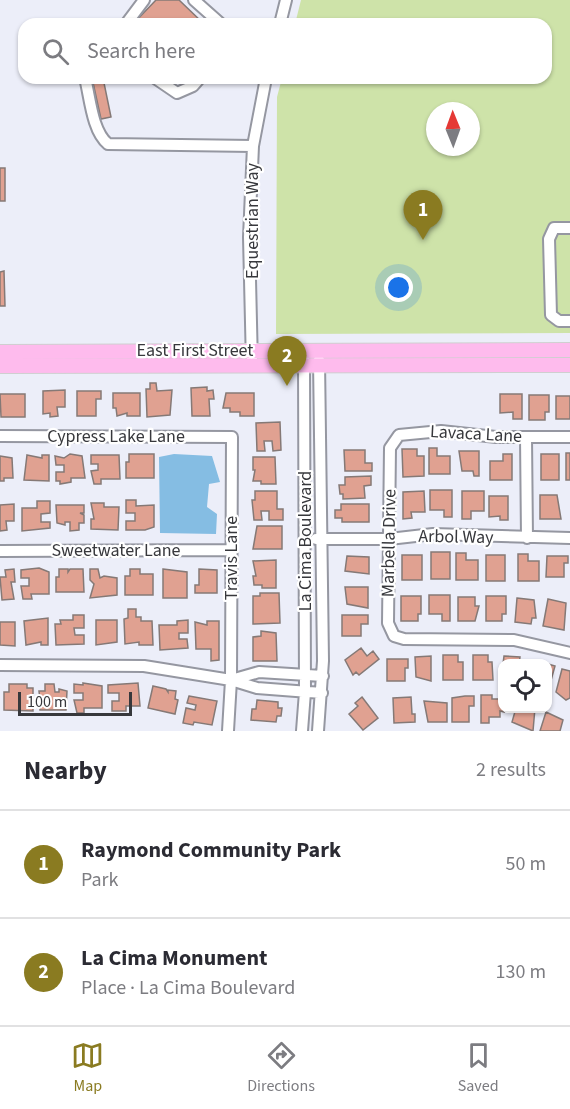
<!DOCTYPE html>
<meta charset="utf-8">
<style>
:root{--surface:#fff;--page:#f7f7f7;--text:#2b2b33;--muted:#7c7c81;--line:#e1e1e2;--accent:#8a7b21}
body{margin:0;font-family:"Source Sans 3",sans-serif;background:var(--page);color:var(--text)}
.controls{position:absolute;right:18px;bottom:18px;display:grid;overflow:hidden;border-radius:12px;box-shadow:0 2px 4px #0004}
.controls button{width:54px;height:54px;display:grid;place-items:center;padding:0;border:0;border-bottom:2px solid var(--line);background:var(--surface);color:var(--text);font:30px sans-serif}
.compass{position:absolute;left:426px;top:102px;width:54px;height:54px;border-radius:50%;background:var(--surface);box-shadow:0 2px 4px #0004;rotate:359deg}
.scale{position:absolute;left:18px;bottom:15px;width:114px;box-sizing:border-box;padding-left:6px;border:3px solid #37383c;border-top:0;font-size:16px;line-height:21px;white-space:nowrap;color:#37383c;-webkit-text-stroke:4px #fff;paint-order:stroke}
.you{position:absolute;left:399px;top:288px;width:21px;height:21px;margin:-15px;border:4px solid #fff;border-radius:50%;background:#1a73e8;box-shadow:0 0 0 9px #1a73e833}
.badge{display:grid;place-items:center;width:39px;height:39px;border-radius:50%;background:var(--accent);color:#fff;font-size:20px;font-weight:700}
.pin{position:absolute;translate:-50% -50px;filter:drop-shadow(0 2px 3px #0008)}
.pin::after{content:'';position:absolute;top:32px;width:21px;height:18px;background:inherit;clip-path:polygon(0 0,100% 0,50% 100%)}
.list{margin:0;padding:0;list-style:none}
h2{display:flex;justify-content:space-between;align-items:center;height:78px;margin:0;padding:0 24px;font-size:26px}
h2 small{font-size:20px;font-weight:400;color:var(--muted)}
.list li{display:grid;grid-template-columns:39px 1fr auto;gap:18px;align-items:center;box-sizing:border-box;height:108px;padding:0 24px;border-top:2px solid var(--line)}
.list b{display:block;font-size:22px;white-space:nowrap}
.list p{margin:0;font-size:20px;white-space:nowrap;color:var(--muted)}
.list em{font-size:20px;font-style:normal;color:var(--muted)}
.icon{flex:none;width:33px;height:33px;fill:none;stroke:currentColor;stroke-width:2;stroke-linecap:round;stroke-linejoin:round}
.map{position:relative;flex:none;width:570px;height:731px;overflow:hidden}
.search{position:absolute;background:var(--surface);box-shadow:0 2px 4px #0004;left:18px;right:18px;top:18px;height:66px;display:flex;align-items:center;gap:15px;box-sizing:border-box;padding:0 21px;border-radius:18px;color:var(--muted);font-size:22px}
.sheet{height:294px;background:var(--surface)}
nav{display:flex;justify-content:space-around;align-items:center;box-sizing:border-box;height:84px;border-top:2px solid var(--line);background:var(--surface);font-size:16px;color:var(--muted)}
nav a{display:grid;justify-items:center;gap:3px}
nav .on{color:var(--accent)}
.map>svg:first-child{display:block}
</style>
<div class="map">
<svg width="570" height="731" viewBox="0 0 570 731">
<rect width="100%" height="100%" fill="#eceef9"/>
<path fill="#cee3a9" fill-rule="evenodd" d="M301 0H570V333L276 334 277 97 282 78H546V24H295ZM435 111H471V147H435Z"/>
<path fill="#85bde3" d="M174 454 212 456 220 482 209 484 207 507 217 514 216 534 160 533 159 457Z"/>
<path fill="#e0a191" stroke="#857976" stroke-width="1.5" d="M156 0H179L204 24H133Z
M92 78H103L111 117 101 119Z
M0 168H5V201H0Z
M4 271 5 306H0V272Z
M150 383H156L157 391 172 390 170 415 147 417 146 389H150Z
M207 387V391L213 390 214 399H209L210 416H192L191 388Z
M65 390V407H57L58 416 50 417V413L43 414V391Z
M77 391H101V399H96V416H77Z
M113 393H140V416H127V413L117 416 116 408H113Z
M226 393H254V416H240V412H230V408H223Z
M0 394H25V417H1Z
M500 394H522V419H513V412L500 413Z
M529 395H549V412H545V420H529Z
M556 396H570V419H556Z
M280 422 281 450 273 451 272 441H264L265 451H257L256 423Z
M429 448H437V456H450V474H429Z
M402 449H417V456H424V476L403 477Z
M344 450H365V463H372V471H345Z
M459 451H479V476H474L473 471H462Z
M566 453H570V480H566Z
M70 454 82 456 85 478H71V482L60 484V481H56V472H64V465H56L55 456 64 458Z
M129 454H154V478H126V462H129Z
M503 454H512V480H490V461H503Z
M541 454H559V480H541Z
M27 455 42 458V455H49V481L24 480Z
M91 455H119L120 479H101V484H94L91 471 98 470V464H91Z
M0 456 12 458 13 478H4V481H0Z
M253 457H275L276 484H261V481H253L255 470H253Z
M371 476V485L364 486 365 498 343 499V494H340L339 485H345V477Z
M430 490H452V517H444V510H430Z
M255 491H277V509H283V520H269V511H261L262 520H254L252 500H255Z
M424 491 425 512H411L412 518 403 519V492Z
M462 491H484V511H471V519H462Z
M540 495H557L561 519H540Z
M489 496H508V520H500V516L489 517Z
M126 500H136V506L154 505V527L145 530H126V521H135V513H126Z
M37 501H50V513L41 514V522H50V528L22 531V508H37Z
M91 503H104V507H119L118 530 91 529V519H94Z
M14 504V521H6L7 530 0 531V505Z
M341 504H369V522H342V518H335V510H341Z
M56 505H84V513H80L84 515V523H79V530L70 531V522H65V525L57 523Z
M257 526H282V549H253Z
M431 552H450V579H431Z
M456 553H466V560H478V580H456Z
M518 554H528V561H539V581H518Z
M402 555H422V580H402Z
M486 555H505V581H486Z
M347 556 369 557V574L345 571Z
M547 556H568V563H564V577H546Z
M276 560V588H262V585H254L253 576H256L253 561Z
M39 568 49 572V594H31L32 599H23L21 586H29V578H21V570Z
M14 569 15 582H11L14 599 2 600 0 577H6L5 570Z
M59 569H68V572L70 569H83L84 592H56V577H59Z
M90 569H98L100 578 104 576 117 578V595L90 598 94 584 90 580Z
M130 569H140V574H153V595H125V576H130Z
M163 569 187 572V598H163Z
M199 569 217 570V593H195V585H199Z
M345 587H368V608L347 604Z
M260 593H279L280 623 253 624V596H260Z
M429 595H450V621H442V614H429Z
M401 596H421V614H418V621H401Z
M486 596H506V614H502V621H486Z
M458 597H475V606H479L475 621H458Z
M517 598 534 600 536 618H532L531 624 515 622Z
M548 599 566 603 564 630 543 626Z
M128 609H136V617H141V621H152L153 645H139V642L125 644 124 619 128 618Z
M73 615H84V628H74L75 635H84V644L56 645 55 624H61L60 620H73Z
M342 615H368V624H361V636H342Z
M48 618V645H41V642L26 645 24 621Z
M96 620H117V642L96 645Z
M188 620V633H179V639H187L188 648 160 650 159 625H177V621Z
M207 621H219V660L211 661V649H196L195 622 207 625Z
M0 622H15V646L0 645Z
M261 631 276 633 277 661H253V637L261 636Z
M361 648 367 656 373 651 379 659 359 675 356 672 353 675 345 660Z
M443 655H458V662H463V680H443Z
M473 655H488V662H492L493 680H473Z
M431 656V681L416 677 415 657Z
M504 656 520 657 519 664H503Z
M387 659H408V668H405V681H387Z
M548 664 555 666 548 691Z
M562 669 570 671V698L566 700 556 692Z
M83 683 102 686V708H84V713H77L74 700H83V693H74V684L83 685Z
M138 683 140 706H126V711H112V701H119V693H108V685Z
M9 684H27V688H33V711L4 710V692H9Z
M45 684H54L55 692H59V689L67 691 66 710H40V701H44L40 700 39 691H45Z
M153 686 166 689 168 692V690L176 691 175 699 178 700 175 714 148 708Z
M481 695H492V699H501L504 712 500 711V717H489V723H481Z
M189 696 217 701 212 725 194 722 193 725 183 723 186 708 195 710 196 705 187 703Z
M465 696H474V706H469V722H452V698Z
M362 697 378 718 363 730 349 714 358 706 355 703Z
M411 697 412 714H415V722L394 723 393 698Z
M257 700 278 702V708H282L281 716H277L276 722 251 720 252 709H256Z
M424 701 447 703V722H428Z
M516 708H535L533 731 512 722Z
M546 712 563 720 560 731H540Z"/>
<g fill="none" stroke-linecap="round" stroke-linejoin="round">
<defs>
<path id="minor" d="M194 0 221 24
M126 24 144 0
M280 24 286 0
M85 78C90 97 92 131 108 144L253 146
M155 78 177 93 193 86 200 78
M570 228H554L549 239 551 315 559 321H570
M252 365 249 237 253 146 266 78
M0 436 232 437 231 680 228 731
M526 437 527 538
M570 437H496L441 431 399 435 390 448 388 623 394 636 404 639 514 640 570 653
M316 539H389L433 534 570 538
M0 551 231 550
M0 665 144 666 231 680 257 688 322 693
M231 680 259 672 323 676
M302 731 305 692 304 360
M318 731 323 661 319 360"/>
<path id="major" d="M0 352 570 350
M0 366 570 365"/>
</defs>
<use href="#minor" stroke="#9597a1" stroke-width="14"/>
<use href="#major" stroke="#cfcfd0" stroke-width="16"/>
<use href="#minor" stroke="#fff" stroke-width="10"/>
<use href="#major" stroke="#febbed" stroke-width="14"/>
</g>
<g text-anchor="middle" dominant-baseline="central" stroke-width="4.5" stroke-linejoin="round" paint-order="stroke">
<g font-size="18" fill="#37383c" stroke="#fff">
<text transform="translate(252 221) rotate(-90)">Equestrian Way</text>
<text x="195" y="350">East First Street</text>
<text transform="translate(476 434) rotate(3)">Lavaca Lane</text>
<text x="116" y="436">Cypress Lake Lane</text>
<text transform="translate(456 537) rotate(1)">Arbol Way</text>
<text transform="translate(305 541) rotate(-90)">La Cima Boulevard</text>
<text transform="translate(389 543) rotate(-89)">Marbella Drive</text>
<text x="116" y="550">Sweetwater Lane</text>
<text transform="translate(231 558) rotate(-90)">Travis Lane</text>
</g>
</g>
</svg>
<div class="controls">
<button><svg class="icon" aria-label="locate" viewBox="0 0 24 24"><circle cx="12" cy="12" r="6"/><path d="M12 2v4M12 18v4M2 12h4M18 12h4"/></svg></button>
</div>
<svg class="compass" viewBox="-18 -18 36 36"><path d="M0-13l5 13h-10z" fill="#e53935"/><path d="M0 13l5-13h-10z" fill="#7c7c81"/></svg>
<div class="scale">100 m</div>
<div class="you"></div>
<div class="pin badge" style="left:423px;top:240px">1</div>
<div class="pin badge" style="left:287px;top:386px">2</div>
<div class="search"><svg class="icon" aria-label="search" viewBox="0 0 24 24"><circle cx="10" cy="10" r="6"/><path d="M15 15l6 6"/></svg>Search here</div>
</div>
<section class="sheet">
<h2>Nearby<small>2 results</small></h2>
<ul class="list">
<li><span class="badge">1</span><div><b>Raymond Community Park</b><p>Park</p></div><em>50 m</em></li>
<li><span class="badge">2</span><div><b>La Cima Monument</b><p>Place · La Cima Boulevard</p></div><em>130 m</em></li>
</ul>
</section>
<nav>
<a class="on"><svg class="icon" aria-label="map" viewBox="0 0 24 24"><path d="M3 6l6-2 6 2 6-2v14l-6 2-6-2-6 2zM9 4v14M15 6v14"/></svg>Map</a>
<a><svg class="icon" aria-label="directions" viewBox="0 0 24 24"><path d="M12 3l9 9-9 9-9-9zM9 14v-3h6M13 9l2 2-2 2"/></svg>Directions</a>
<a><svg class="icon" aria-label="saved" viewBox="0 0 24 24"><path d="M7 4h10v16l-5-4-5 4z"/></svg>Saved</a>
</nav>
